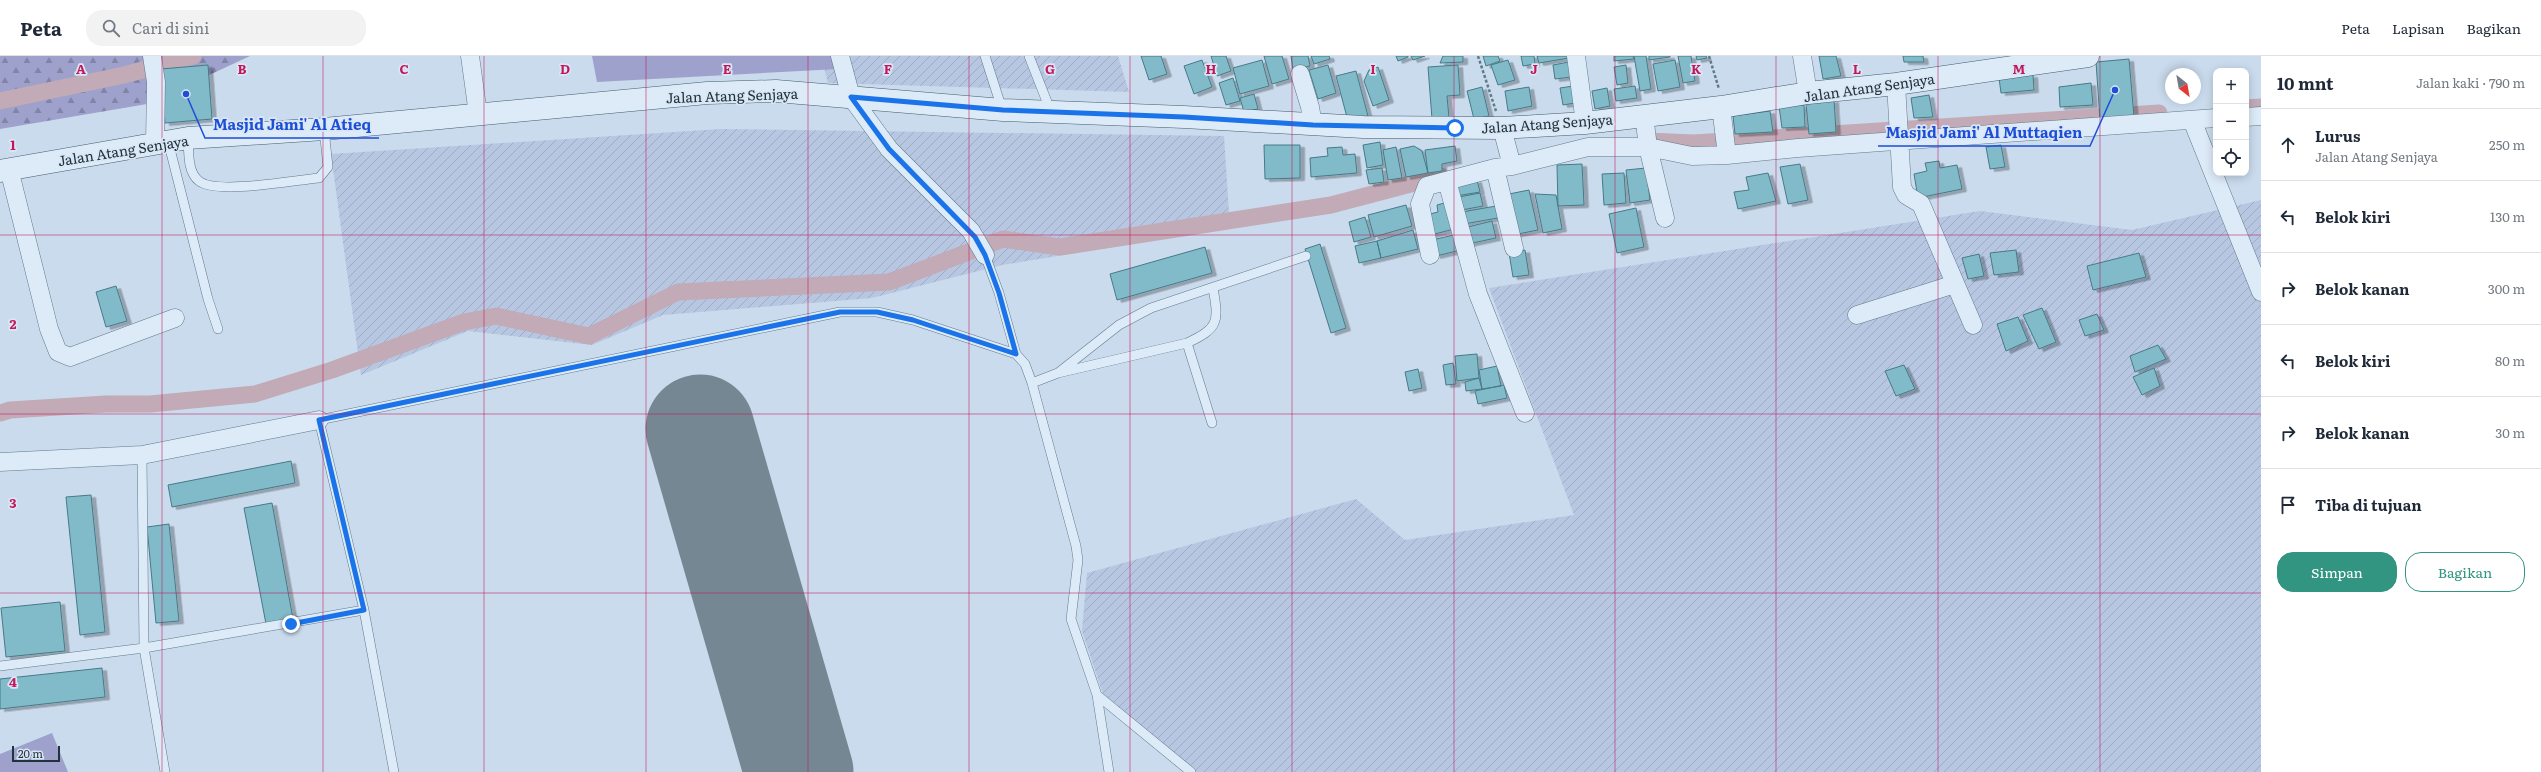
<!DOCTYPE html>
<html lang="id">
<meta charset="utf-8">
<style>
:root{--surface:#fff;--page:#f2f2f3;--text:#1f2937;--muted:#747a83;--line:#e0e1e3;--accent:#319581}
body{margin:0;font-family:Literata,serif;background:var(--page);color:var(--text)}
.controls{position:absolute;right:12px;top:12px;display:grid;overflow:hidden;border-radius:8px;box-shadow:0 2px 10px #0003}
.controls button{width:36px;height:36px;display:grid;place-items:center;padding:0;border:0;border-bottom:1px solid var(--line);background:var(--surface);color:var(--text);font:20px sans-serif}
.compass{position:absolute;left:2165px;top:12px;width:36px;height:36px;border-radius:50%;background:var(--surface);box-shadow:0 2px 10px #0003;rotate:149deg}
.scale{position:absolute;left:12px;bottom:10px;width:48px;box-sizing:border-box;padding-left:4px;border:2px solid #21333a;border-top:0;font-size:11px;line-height:14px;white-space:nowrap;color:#21333a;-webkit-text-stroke:3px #d9e6f5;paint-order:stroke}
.stop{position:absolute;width:12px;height:12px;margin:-9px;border:3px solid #1a73e8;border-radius:50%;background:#fff}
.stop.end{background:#1a73e8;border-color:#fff;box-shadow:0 1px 4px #0008}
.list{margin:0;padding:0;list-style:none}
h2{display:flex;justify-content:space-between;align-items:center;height:52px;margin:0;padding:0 16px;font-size:17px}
h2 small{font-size:13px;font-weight:400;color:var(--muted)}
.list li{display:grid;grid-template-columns:26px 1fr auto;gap:12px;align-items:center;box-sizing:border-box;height:72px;padding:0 16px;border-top:1px solid var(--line)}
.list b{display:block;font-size:15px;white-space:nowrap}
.list p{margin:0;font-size:13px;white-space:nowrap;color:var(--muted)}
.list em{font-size:13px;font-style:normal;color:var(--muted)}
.actions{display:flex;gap:8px;padding:12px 16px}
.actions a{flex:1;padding:9px 0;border:1px solid var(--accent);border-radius:16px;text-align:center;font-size:14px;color:var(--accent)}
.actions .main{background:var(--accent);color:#fff}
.icon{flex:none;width:22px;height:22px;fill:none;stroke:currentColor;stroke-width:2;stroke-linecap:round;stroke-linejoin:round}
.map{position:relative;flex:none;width:2261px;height:716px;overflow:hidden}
header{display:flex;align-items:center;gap:24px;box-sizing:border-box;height:56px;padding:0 20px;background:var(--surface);border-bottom:1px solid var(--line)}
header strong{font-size:19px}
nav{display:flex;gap:22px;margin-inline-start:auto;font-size:14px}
.search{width:280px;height:36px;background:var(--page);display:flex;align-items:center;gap:10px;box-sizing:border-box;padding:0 14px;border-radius:16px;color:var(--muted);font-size:15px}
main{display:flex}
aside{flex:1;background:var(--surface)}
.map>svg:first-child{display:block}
</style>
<header>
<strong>Peta</strong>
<div class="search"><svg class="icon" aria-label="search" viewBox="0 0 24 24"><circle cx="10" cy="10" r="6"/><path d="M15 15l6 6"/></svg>Cari di sini</div>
<nav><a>Peta</a><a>Lapisan</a><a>Bagikan</a></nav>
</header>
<main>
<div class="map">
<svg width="2261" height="716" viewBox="0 0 2261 716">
<defs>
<pattern id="farmland-furrows" width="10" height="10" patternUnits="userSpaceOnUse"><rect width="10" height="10" fill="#b7c7e2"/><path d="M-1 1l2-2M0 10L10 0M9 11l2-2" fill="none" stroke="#9dabc3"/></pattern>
<pattern id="forest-firs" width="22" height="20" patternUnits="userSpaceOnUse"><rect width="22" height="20" fill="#9ea1cb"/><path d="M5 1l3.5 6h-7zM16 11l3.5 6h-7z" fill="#8084a6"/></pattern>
<filter id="shadow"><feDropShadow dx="4.5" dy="2.5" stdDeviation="0" flood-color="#0004"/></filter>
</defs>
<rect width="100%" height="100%" fill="#cadbed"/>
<path fill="url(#farmland-furrows)" d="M821 0H1118L1129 36 828 27Z
M721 73 1224 80 1230 172 1002 209 872 242 663 259 592 289 468 275 361 319 331 98Z
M2261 144V716H1194L1107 650 1082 575 1087 517 1356 443 1405 484 1574 459 1489 232 1980 155 2132 174Z"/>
<path fill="#9ea1cb" d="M592 0H834L838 13 597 26Z
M52 677 68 716H0V698Z"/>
<path fill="url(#forest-firs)" d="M0 0H250L147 48 0 73Z"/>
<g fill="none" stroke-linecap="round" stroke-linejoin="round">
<path stroke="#c2aab6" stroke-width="17" d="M0 45 124 19 193 0
M2246 52 2261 51
M1647 85 1694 87 2159 57
M0 357 10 354 106 348H150L255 338 332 314 464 266 496 260 589 280 678 236 889 226 1003 183 1060 191 1331 149 1441 120"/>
<path stroke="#768794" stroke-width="109" d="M700 373 799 716"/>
</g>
<path fill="#81bac9" stroke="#467a87" filter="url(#shadow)" d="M1141 0H1161L1167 18 1149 24Z
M1211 0H1226L1231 15 1217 20Z
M1264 0H1282L1289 23 1272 28Z
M1291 0H1308L1310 10 1293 14Z
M1311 0H1329L1330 3 1314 8Z
M1396 0H1408V1L1398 5Z
M1411 0H1425L1413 4Z
M1443 0H1463V6L1440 7Z
M1483 0H1498L1500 5 1486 10Z
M1521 0H1534L1535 8 1523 10Z
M1537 0H1569V2L1539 7Z
M1614 0H1633L1634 3 1614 5Z
M1634 0H1646L1651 33 1640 35Z
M1649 0H1670V1L1649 4Z
M1678 0H1691L1695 25 1683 27Z
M1696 0H1706L1707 2 1697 4Z
M1819 0H1836L1841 20 1823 23Z
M1903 0H1923L1924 6H1904Z
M2129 3 2134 61 2100 64 2096 6Z
M1202 4 1212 31 1194 38 1184 10Z
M1262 4 1269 30 1240 38 1233 12Z
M1508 4 1515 24 1498 29 1491 9Z
M1675 4 1680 31 1658 35 1653 8Z
M1569 6 1571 21 1555 23 1553 9Z
M208 9 212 63 165 67 161 13Z
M1328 9 1336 37 1318 43 1309 14Z
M1458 9 1460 39 1447 40 1449 62 1432 63 1428 11Z
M1626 9 1628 27 1617 29 1614 11Z
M1378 11 1389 44 1373 50 1364 25 1369 14Z
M1356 15 1368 60 1348 65 1336 20Z
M2033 19 2034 34 2001 37 1999 22Z
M1233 22 1240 45 1226 49 1219 27Z
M2091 27 2093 49 2060 51 2059 31Z
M1573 30 1575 47 1563 49 1560 32Z
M1635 30 1637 42 1616 45 1614 33Z
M1482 31 1489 60 1474 63 1467 35Z
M1529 31 1532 50 1508 55 1505 35Z
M1607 32 1610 50 1595 53 1592 35Z
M1254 38 1258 53 1244 56 1240 42Z
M1929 39 1933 61 1914 62 1911 42Z
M1834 44 1836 76 1809 78 1806 48Z
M1804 49 1805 71 1782 72 1779 50Z
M1770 55 1773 76 1735 78 1733 60Z
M1380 86 1383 109 1367 112 1363 89Z
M1264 89H1300V122L1265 123Z
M2001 89 2005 111 1990 113 1986 91Z
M1414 90 1422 95 1428 117 1406 121 1400 93Z
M1455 90 1457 105 1442 108V115L1428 117 1425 94Z
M1342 91 1343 99 1355 98 1357 117 1311 121 1310 102 1328 100 1327 92Z
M1396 91 1402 122 1388 124 1383 94Z
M1939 105 1940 112 1957 109 1962 133 1918 142 1914 118 1927 115 1925 107Z
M1582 108 1584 149 1558 150 1557 109Z
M1800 108 1808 144 1788 148 1780 111Z
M1382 112 1384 126 1369 128 1366 114Z
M1646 112 1650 144 1630 147 1626 114Z
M1624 117 1626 147 1604 149 1602 118Z
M1768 117 1776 145 1738 153 1734 136 1749 134 1746 121Z
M1477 124 1480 136 1456 140 1454 128Z
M1529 134 1538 174 1513 179 1504 139Z
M1480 137 1483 150 1462 154 1459 141Z
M1535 138 1556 139 1562 173 1543 177Z
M1448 146 1454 173 1431 179 1426 159 1438 156 1437 149Z
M1406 149 1412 170 1374 181 1368 159Z
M1496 150 1498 162 1464 168 1462 156Z
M1636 152 1644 191 1617 197 1609 158Z
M1365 161 1371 181 1354 186 1349 166Z
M1492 165 1496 182 1468 188 1464 172Z
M1413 174 1418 193 1381 202 1377 185Z
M1458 178 1461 194 1436 200 1432 184Z
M1377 185 1381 202 1359 207 1355 190Z
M1320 188 1346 272 1331 277 1305 193Z
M1205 191 1212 217 1117 244 1110 218Z
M1525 194 1529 219 1513 221 1509 197Z
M2016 194 2019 216 1994 219 1990 197Z
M2139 197 2146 221 2093 234 2087 210Z
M1979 198 1984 220 1968 223 1962 202Z
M116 230 127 265 106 271 96 236Z
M2042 252 2056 286 2039 293 2023 259Z
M2097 258 2104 274 2085 280 2079 264Z
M2018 261 2028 285 2006 295 1997 268Z
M2158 289 2166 303 2135 316 2130 300Z
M1477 298 1479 322 1457 325 1455 300Z
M1453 307 1456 328 1446 329 1443 309Z
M1904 309 1915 333 1896 340 1885 315Z
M1497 310 1501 330 1482 333 1479 314Z
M2154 312 2160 330 2142 339 2133 321Z
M1418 313 1422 332 1409 335 1405 316Z
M1479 322 1482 333 1466 335 1465 326Z
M1504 329 1507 342 1478 348 1475 335Z
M291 405 295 427 172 451 168 429Z
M91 439 105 576 80 579 66 441Z
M272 447 293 563 266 568 244 452Z
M169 468 179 565 156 567 147 471Z
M60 546 65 595 6 601 1 552Z
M102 612 105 641 0 653V623Z"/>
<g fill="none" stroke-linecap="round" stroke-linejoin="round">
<defs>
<path id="lane" d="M985 0 1002 53
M1029 0 1051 56
M188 82C189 95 187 116 199 125 216 139 295 124 319 122L328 111 324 73
M168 85 208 243 218 273
M985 199 999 237 1016 298
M1187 287 1212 367
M1058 317 1119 269 1151 252 1306 200
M1032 327 1058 317 1187 287C1219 272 1219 266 1213 232
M142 399 144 592 165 716
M0 610 144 592 364 554
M1097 639 1191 716
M394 716 364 554 319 364 840 256H877L913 264 1016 298 1025 308 1032 327 1076 490 1078 504 1071 563 1097 639 1109 716"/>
<path id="street" d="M152 0 156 26 155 87
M470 0 478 58
M840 0 851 41 889 93 971 175 985 199
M1576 0 1585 67
M1802 0 1808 37
M1300 18 1310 51 1313 69
M1896 28 1902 131 1906 139 1921 148 1973 269
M1721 51 1727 99
M1644 59 1648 91 1665 162
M2246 61 2261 60
M2192 64 2261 236
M1502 72 1512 110
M1495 112 1514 192
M9 113 49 273 58 296 70 301 175 262
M1447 125 1478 238 1525 357
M1430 199 1420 148 1427 130 1495 112 1512 110 1588 91H1648L1692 100 1727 99 1798 92 2216 62
M1857 259 1955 228
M0 406 142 399 319 364"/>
<path id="secondary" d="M0 115 188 82 324 73 707 37 776 35 1003 54 1184 61 1363 71 1502 72 1585 67 1721 51 1808 37 1896 28 2088 0"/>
</defs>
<use href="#lane" stroke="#5f7b89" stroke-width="10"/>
<use href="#street" stroke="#5f7b89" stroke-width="19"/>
<use href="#secondary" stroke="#425e6b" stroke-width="23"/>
<path stroke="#5f7b89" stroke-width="2.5" stroke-dasharray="3 2" stroke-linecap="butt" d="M1478 0 1496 55
M1709 0 1719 33"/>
<use href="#lane" stroke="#ddeaf8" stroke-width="9"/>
<use href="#street" stroke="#ddeaf8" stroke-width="18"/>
<use href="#secondary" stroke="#ddeaf8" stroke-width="22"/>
</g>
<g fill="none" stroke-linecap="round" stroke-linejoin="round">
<path stroke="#1a73e8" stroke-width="5" d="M291 568 364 554 319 364 840 256H877L913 264 1016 298 999 237 985 199 975 181 889 93 851 41 1003 54 1184 61 1313 69 1455 72"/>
</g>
<path fill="none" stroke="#c2185b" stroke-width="1" stroke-opacity="0.55" d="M162 0V716M323 0V716M484 0V716M646 0V716M808 0V716M969 0V716M1130 0V716M1292 0V716M1454 0V716M1615 0V716M1776 0V716M1938 0V716M2100 0V716M0 179H2261M0 358H2261M0 537H2261"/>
<g text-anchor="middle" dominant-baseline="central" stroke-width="3.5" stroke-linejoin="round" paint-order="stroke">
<g font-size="14" fill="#21333a" stroke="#d9e6f5">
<text transform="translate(1869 31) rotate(-8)">Jalan Atang Senjaya</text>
<text transform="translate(732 39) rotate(-2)">Jalan Atang Senjaya</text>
<text transform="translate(1547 67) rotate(-4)">Jalan Atang Senjaya</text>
<text transform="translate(123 94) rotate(-9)">Jalan Atang Senjaya</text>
</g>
</g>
<g font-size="13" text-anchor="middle" font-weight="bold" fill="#c2185b" stroke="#d9e6f5" stroke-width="3.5" stroke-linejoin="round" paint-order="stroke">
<text x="81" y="18">A</text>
<text x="242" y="18">B</text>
<text x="404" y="18">C</text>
<text x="565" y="18">D</text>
<text x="727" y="18">E</text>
<text x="888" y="18">F</text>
<text x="1050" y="18">G</text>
<text x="1211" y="18">H</text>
<text x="1373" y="18">I</text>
<text x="1534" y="18">J</text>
<text x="1696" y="18">K</text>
<text x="1857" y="18">L</text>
<text x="2019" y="18">M</text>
<text x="13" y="94">1</text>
<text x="13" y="273">2</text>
<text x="13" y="452">3</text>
<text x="13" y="631">4</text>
</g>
<path fill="none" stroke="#1d4ed8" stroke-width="1.5" d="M186 38L205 82H379M2115 34L2090 90H1878"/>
<g fill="#1d4ed8" stroke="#d9e6f5" stroke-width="1.5">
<circle cx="186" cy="38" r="4"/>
<circle cx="2115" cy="34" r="4"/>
</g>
<g font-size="15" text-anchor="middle" font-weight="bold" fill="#1d4ed8" stroke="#d9e6f5" stroke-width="3.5" stroke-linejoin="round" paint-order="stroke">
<text x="292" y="74">Masjid Jami' Al Atieq</text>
<text x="1984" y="82">Masjid Jami' Al Muttaqien</text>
</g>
</svg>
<div class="controls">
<button>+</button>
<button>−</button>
<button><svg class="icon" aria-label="locate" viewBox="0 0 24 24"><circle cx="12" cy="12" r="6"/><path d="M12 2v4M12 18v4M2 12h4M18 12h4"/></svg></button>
</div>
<svg class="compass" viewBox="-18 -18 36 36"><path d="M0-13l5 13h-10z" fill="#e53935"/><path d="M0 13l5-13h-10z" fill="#747a83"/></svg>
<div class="scale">20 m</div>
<div class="stop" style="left:1455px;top:72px"></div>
<div class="stop end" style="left:291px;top:568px"></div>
</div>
<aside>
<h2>10 mnt<small>Jalan kaki · 790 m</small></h2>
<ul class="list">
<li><svg class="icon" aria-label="ahead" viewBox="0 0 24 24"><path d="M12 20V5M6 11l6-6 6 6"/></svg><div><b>Lurus</b><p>Jalan Atang Senjaya</p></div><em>250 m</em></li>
<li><svg class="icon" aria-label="left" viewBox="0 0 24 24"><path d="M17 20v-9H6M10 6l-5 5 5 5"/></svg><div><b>Belok kiri</b></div><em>130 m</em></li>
<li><svg class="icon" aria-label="right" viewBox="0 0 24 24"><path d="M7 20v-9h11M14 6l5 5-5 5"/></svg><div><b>Belok kanan</b></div><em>300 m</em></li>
<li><svg class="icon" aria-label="left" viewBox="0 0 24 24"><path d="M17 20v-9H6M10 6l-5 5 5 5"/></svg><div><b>Belok kiri</b></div><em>80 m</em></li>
<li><svg class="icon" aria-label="right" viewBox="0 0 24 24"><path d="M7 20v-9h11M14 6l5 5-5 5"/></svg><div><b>Belok kanan</b></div><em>30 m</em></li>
<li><svg class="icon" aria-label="arrive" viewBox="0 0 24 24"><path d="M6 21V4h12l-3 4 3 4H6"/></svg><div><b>Tiba di tujuan</b></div></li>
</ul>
<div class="actions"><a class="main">Simpan</a><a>Bagikan</a></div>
</aside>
</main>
